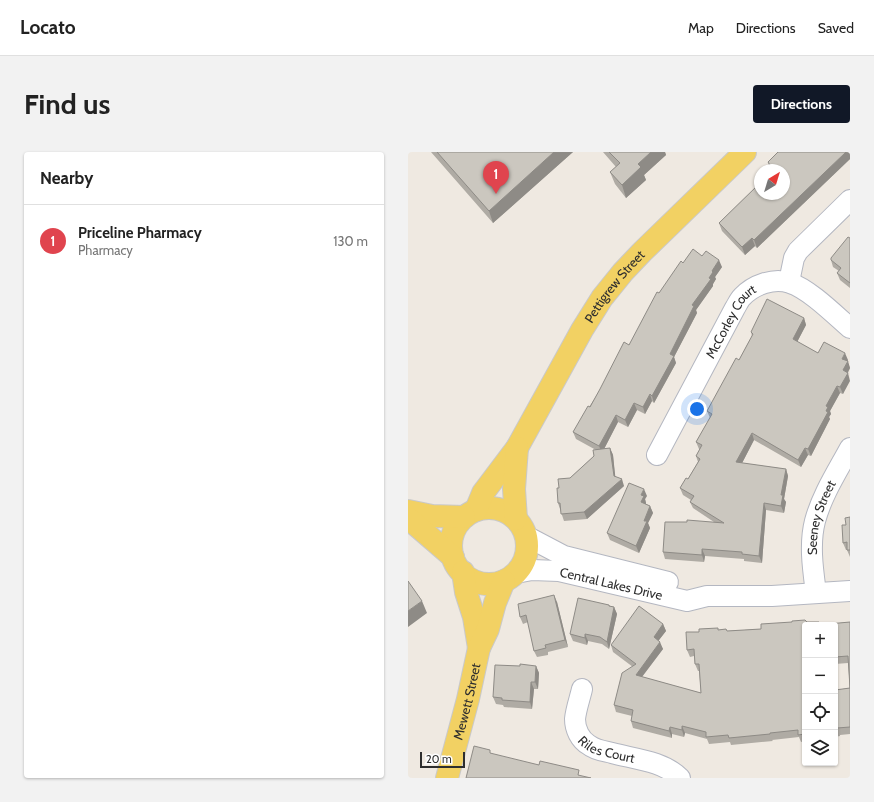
<!DOCTYPE html>
<meta charset="utf-8">
<style>
:root{--surface:#fff;--page:#f2f2f2;--text:#222;--muted:#767676;--line:#e0e0e0;--accent:#111827}
body{margin:0;font-family:Cabin,sans-serif;background:var(--page);color:var(--text)}
.controls{position:absolute;right:12px;bottom:12px;display:grid;overflow:hidden;border-radius:4px;box-shadow:0 1px 3px #0004}
.controls button{width:36px;height:36px;display:grid;place-items:center;padding:0;border:0;border-bottom:1px solid var(--line);background:var(--surface);color:var(--text);font:20px sans-serif}
.compass{position:absolute;left:346px;top:12px;width:36px;height:36px;border-radius:50%;background:var(--surface);box-shadow:0 1px 3px #0004;rotate:38deg}
.scale{position:absolute;left:12px;bottom:10px;width:45px;box-sizing:border-box;padding-left:4px;border:2px solid #2e2e2e;border-top:0;font-size:11px;line-height:14px;white-space:nowrap;color:#2e2e2e;-webkit-text-stroke:3px #fff;paint-order:stroke}
.you{position:absolute;left:289px;top:257px;width:14px;height:14px;margin:-10px;border:3px solid #fff;border-radius:50%;background:#1a73e8;box-shadow:0 0 0 6px #1a73e833}
.badge{display:grid;place-items:center;width:26px;height:26px;border-radius:50%;background:var(--accent);color:#fff;font-size:13px;font-weight:700}
.pin{position:absolute;translate:-50% -33px;filter:drop-shadow(0 1px 2px #0008)}
.pin::after{content:'';position:absolute;top:21px;width:14px;height:12px;background:inherit;clip-path:polygon(0 0,100% 0,50% 100%)}
.list{margin:0;padding:0;list-style:none}
h2{display:flex;justify-content:space-between;align-items:center;height:52px;margin:0;padding:0 16px;font-size:17px}
h2 small{font-size:13px;font-weight:400;color:var(--muted)}
.list li{display:grid;grid-template-columns:26px 1fr auto;gap:12px;align-items:center;box-sizing:border-box;height:72px;padding:0 16px;border-top:1px solid var(--line)}
.list b{display:block;font-size:15px;white-space:nowrap}
.list p{margin:0;font-size:13px;white-space:nowrap;color:var(--muted)}
.list em{font-size:13px;font-style:normal;color:var(--muted)}
.icon{flex:none;width:22px;height:22px;fill:none;stroke:currentColor;stroke-width:2;stroke-linecap:round;stroke-linejoin:round}
.map{position:relative;flex:none;width:442px;height:626px;overflow:hidden;border-radius:4px}
header{display:flex;align-items:center;gap:24px;box-sizing:border-box;height:56px;padding:0 20px;background:var(--surface);border-bottom:1px solid var(--line)}
header strong{font-size:19px}
nav{display:flex;gap:22px;margin-inline-start:auto;font-size:14px}
.intro{display:flex;align-items:center;justify-content:space-between;box-sizing:border-box;height:96px;padding:0 24px}
h1{margin:0;font-size:28px}
.button{padding:10px 18px;border-radius:4px;background:var(--accent);color:#fff;font-size:14px;font-weight:700}
main{display:flex;gap:24px;padding:0 24px}
aside{flex:1;background:var(--surface);border-radius:4px;box-shadow:0 1px 3px #0004}
.map>svg:first-child{display:block}
</style>
<header>
<strong>Locato</strong>
<nav><a>Map</a><a>Directions</a><a>Saved</a></nav>
</header>
<div class="intro"><h1>Find us</h1><a class="button">Directions</a></div>
<main>
<aside>
<h2>Nearby<small></small></h2>
<ul class="list">
<li><span class="badge" style="background:#e0444e">1</span><div><b>Priceline Pharmacy</b><p>Pharmacy</p></div><em>130 m</em></li>
</ul>
</aside>
<div class="map">
<svg width="442" height="626" viewBox="0 0 442 626">
<rect width="100%" height="100%" fill="#efe9e1"/>
<g fill="none" stroke-linecap="round" stroke-linejoin="round">
<defs>
<g id="minor">
<path d="M381 130 386 106 390 99 442 48"/>
<path id="s1" d="M249 303 327 156C329 153 331 148 334 145 345 133 366 125 382 131 401 137 426 162 442 176"/>
<path d="M118 384 156 404 260 430"/>
<path id="s2" d="M108 421 124 418 151 419 279 449 299 444H364L442 439"/>
<path id="s3" d="M408 441C405 418 401 392 407 369 414 343 429 320 442 296"/>
<path id="s4" d="M174 537C172 546 168 557 167 567 167 577 172 588 181 593 187 598 196 599 204 601 227 607 255 609 272 626"/>
</g>
<g id="major">
<circle cx="81" cy="394" r="38"/>
<path id="s5" d="M68 358 75 341 109 296 174 178 194 146 215 120 234 100 337 0"/>
<path d="M0 359 24 364 56 365"/>
<path d="M0 366 45 405"/>
<path d="M108 367 106 337 109 296"/>
<path d="M55 420 58 440 66 465 71 496"/>
<path id="s6" d="M39 626 60 547 71 496 80 477 87 451 96 429"/>
</g>
</defs>
<use href="#minor" stroke="#b4b7c1" stroke-width="22"/>
<use href="#major" stroke="#c9c9c9" stroke-width="24"/>
<use href="#minor" stroke="#fff" stroke-width="20"/>
<use href="#major" stroke="#f2d163" stroke-width="22"/>
</g>
<path fill="#afaba4" d="M23 0H165L85 71Z
M195 0H257L258 3 236 23 238 28 218 46 207 32 202 20 208 15Z
M442 0V7L349 96 347 94 337 103 314 79 311 71 349 34 347 27 361 14 360 10Z
M442 86V136L432 128 429 121 431 119 425 115 423 108Z
M294 104 314 115 307 125 308 127 305 132V134L288 158 289 161 266 205 268 211 246 251 244 249 237 262 229 258 220 275 210 270 196 297 202 296 205 303 207 325 216 334 179 367 156 369 150 351 151 336 186 304 188 298 168 287 165 280 221 193 251 141 275 111Z
M396 166 398 173 389 190 410 201 440 208 439 209 442 216 440 221 435 242 432 241 422 259 423 262 421 265 422 267 403 304 400 303 393 315 346 288 334 311 378 317 380 324 376 347 378 350 376 361 358 358 354 411 336 409V407L297 404 296 410 257 407 255 400 306 370 285 356 282 350 283 348 275 343 272 336 280 327 290 310 288 304 292 297H291L288 290 302 266 299 259 331 208 344 184 343 180Z
M239 344 237 347 238 351V352L242 354 245 361 240 371 242 376 231 401 202 388 199 381Z
M442 365V405L439 398H438L435 391 438 373Z
M149 450 160 495 140 500V503L129 505 126 499 120 470 115 472 112 465Z
M201 453 202 454 206 455 209 462 201 497 194 492 180 489 179 493 165 489 162 482Z
M399 470H411L412 471 420 472 442 470V582L432 583V584L427 585V538L442 536 440 511 427 512V473H397V589L393 590 391 585 364 588 365 589 323 593 322 590 301 592 299 587 277 581 276 585 264 582V586L225 576 223 569 224 564 208 560 206 553 225 515 205 500 203 493 255 472 258 479 250 489 255 497 234 525 293 541 291 519H290L287 512 286 504 282 505 279 498 311 478 318 477 319 479 353 477Z
M112 514H128L131 521 130 537H126L124 557 96 555 95 553 88 552 85 545Z"/>
<path fill="#8e8b86" d="M146 0H165L85 71 81 59Z
M243 0H257L258 3 236 23 238 28 218 46 214 33 230 12Z
M438 0H442V7L349 96 346 88Z
M344 86 347 94 337 103 334 95Z
M311 108 314 115 307 125 308 127 305 132V134L288 158 289 161 266 205 268 211 246 251 244 244 262 202 284 153 301 126 304 119Z
M396 166 398 173 387 194 385 187Z
M437 201 440 208 437 214 434 207Z
M440 209 442 216 437 225 435 218Z
M440 221 442 229 435 242 432 235Z
M429 234 432 241 422 259 423 262 421 265 422 267 403 304 400 297 418 259V254Z
M242 242 244 249 237 262 235 255Z
M226 251 229 258 220 275 217 268Z
M208 263 210 270 194 301 191 294Z
M344 281 346 288 331 317 328 310Z
M202 296 205 303 208 331 206 324Z
M397 296 400 303 393 315 390 308Z
M378 317 380 324 376 347 378 350 376 361 373 354V343Z
M214 327 216 334 179 367 176 360Z
M236 337 239 344 237 347 238 351 236 357 233 350V343Z
M356 351 358 358 354 411 351 404Z
M242 354 245 361 240 371 242 376 231 401 228 394 236 369Z
M294 397 297 404 296 410 294 403Z
M146 443 149 450 160 495 157 488Z
M14 449 19 461 0 475V459Z
M206 455 209 462 201 497 199 490Z
M255 472 258 479 248 492 246 485Z
M177 482 180 489 179 493 177 486Z
M252 490 255 497 230 530 228 523Z
M128 514 131 521 130 537 127 530Z
M123 530 126 537 124 557 122 550Z
M274 574 277 581 276 585 274 578Z
M262 575 264 582V586L261 579Z"/>
<path fill="#cbc7bf" stroke="#8e8b86" d="M29 0H146L81 59Z
M201 0H243L230 12 233 15 214 33 202 20 212 11Z
M370 0H438L346 88 344 86 334 95 311 71 351 32 347 27 352 23V42H376V18H357L362 13 360 10Z
M440 85 442 86V131L429 121 433 116 423 108V106Z
M285 97 294 104 298 99 311 108 304 119 305 120 301 126 303 127 284 153 286 154 262 202 266 204 244 244 242 242 235 255 226 251 217 268 208 263 191 294 165 280 180 254 182 255 192 237 216 190 221 193 249 140 251 141 273 109 275 111Z
M359 147 396 166 385 187 410 201 416 190 437 201 434 207 440 209 435 218 440 221 432 235 429 234 418 254 420 255 418 259 420 260 400 297 397 296 390 308 344 281 328 310 378 317 373 343H375L373 354 356 351 351 404 334 402V400L294 397V403L255 400 257 370H279V368L316 371 282 350 286 344 272 336 278 326 280 327 292 307 288 304 294 293 288 290 304 262 299 259 328 206 331 208 345 182 343 180Z
M202 296 206 324 214 327 176 360 153 362 152 351H150L149 336H151L150 327 162 326 186 304 185 298Z
M221 331 236 337 233 343 236 344 233 350 242 354 236 369H239L228 394 199 381Z
M442 365V398H439V390L435 391 434 373H438L437 366Z
M0 429 14 449 0 459Z
M146 443 157 488 137 493 138 496 126 499 118 463 112 465 110 452Z
M170 446 201 453V454L206 455 199 490 192 485 177 482V486L162 482Z
M231 454 255 472 246 485 252 490 228 523 293 541 291 512H287L286 497 279 498 278 480H291V477L310 476V478L318 477 319 479 353 477V472L384 470V469L397 468 399 470H411V471H420V472L442 470V575L429 576 430 577 427 578V538L442 536 440 504 427 505V473H397V582L390 583V578L362 581V582L321 586 320 583 298 585V580L274 574V578L262 575 261 579 223 569 225 558 206 553 214 521 228 512 203 493Z
M112 512 128 514 127 530H123L122 550 94 548V546L85 545 87 513 112 514Z
M66 594 82 598V601L131 613 132 609 171 618 170 623 183 626H58Z"/>
<g text-anchor="middle" dominant-baseline="central" stroke-width="3" stroke-linejoin="round" paint-order="stroke">
<g font-size="13" fill="#2e2e2e" stroke="#fff">
<text stroke="none"><textPath href="#s5" startOffset="264">Pettigrew Street</textPath></text>
<text stroke="none"><textPath href="#s1" startOffset="153">McCorley Court</textPath></text>
<text stroke="none"><textPath href="#s3" startOffset="77">Seeney Street</textPath></text>
<text stroke="none"><textPath href="#s2" startOffset="97">Central Lakes Drive</textPath></text>
<text stroke="none"><textPath href="#s6" startOffset="79">Mewett Street</textPath></text>
<text stroke="none"><textPath href="#s4" startOffset="80">Riles Court</textPath></text>
</g>
</g>
</svg>
<div class="controls">
<button>+</button>
<button>−</button>
<button><svg class="icon" aria-label="locate" viewBox="0 0 24 24"><circle cx="12" cy="12" r="6"/><path d="M12 2v4M12 18v4M2 12h4M18 12h4"/></svg></button>
<button><svg class="icon" aria-label="layers" viewBox="0 0 24 24"><path d="M12 4l9 5-9 5-9-5zM3 14l9 5 9-5"/></svg></button>
</div>
<svg class="compass" viewBox="-18 -18 36 36"><path d="M0-13l5 13h-10z" fill="#e53935"/><path d="M0 13l5-13h-10z" fill="#767676"/></svg>
<div class="scale">20 m</div>
<div class="you"></div>
<div class="pin badge" style="left:88px;top:42px;background:#e0444e">1</div>
</div>
</main>
